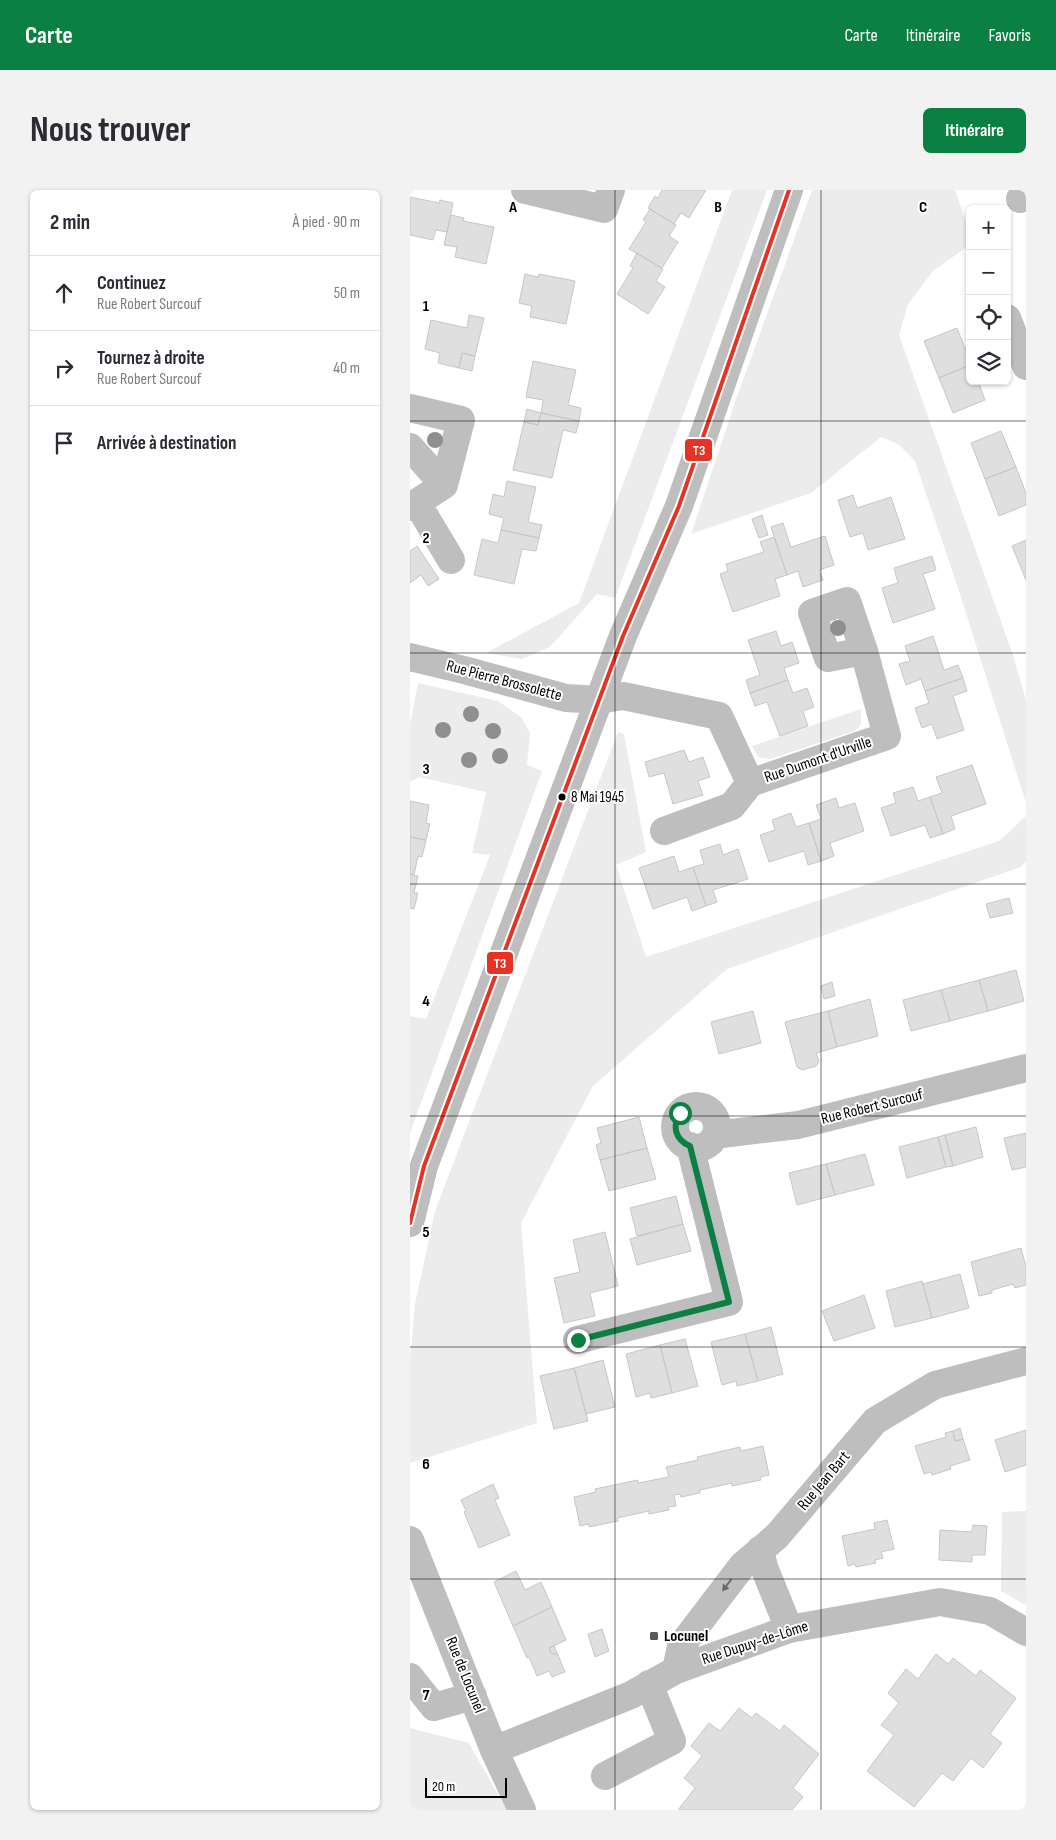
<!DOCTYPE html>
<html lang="fr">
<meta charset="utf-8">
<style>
:root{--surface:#fff;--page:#f2f2f3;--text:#2b2b33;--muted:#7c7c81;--line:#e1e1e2;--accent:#0b8043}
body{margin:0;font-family:"Sofia Sans Condensed",sans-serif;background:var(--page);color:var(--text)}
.controls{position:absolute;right:15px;top:15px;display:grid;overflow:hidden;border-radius:8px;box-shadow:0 1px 4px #0004}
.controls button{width:45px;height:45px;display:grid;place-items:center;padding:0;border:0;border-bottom:1px solid var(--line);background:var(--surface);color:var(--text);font:25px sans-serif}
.scale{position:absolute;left:15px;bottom:12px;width:82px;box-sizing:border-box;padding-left:5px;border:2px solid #000;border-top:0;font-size:14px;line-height:18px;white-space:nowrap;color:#000;-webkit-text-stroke:4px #fff;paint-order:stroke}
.stop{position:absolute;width:15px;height:15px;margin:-11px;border:4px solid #0b8043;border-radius:50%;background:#fff}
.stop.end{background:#0b8043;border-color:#fff;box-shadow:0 1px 5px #0008}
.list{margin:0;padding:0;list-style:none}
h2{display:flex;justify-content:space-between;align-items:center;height:65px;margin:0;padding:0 20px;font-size:21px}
h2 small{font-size:16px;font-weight:400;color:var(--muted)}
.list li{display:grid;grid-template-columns:32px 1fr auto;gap:15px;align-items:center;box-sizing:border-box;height:75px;padding:0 20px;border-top:1px solid var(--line)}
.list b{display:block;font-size:19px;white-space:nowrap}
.list p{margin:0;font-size:16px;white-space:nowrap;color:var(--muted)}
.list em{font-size:16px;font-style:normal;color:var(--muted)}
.icon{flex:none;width:28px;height:28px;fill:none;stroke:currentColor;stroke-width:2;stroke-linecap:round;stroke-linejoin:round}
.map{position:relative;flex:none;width:616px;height:1620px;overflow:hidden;border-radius:8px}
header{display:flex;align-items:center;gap:30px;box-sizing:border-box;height:70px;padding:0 25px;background:var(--accent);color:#fff}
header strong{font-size:24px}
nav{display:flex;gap:28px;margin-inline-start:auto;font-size:18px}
.intro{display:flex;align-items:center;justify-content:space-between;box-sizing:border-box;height:120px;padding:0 30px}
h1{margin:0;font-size:35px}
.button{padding:12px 22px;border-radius:8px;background:var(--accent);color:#fff;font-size:18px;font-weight:700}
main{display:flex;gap:30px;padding:0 30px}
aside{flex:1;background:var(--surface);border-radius:8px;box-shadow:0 1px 4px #0004}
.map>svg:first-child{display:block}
</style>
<header>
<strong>Carte</strong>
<nav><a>Carte</a><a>Itinéraire</a><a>Favoris</a></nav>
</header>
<div class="intro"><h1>Nous trouver</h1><a class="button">Itinéraire</a></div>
<main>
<aside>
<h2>2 min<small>À pied · 90 m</small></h2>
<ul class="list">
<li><svg class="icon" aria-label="ahead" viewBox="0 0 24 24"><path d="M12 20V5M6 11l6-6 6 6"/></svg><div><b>Continuez</b><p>Rue Robert Surcouf</p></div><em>50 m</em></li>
<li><svg class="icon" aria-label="right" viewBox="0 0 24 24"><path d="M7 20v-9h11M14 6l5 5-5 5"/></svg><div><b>Tournez à droite</b><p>Rue Robert Surcouf</p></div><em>40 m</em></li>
<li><svg class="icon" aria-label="arrive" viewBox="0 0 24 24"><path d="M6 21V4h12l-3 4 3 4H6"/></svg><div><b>Arrivée à destination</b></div></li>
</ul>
</aside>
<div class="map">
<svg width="616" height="1620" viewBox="0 0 616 1620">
<rect width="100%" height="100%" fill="#fff"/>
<path fill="#ececec" d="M322 0H357L205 408 187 404 140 457 112 469 76 463 169 413Z
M402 0H545L560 44V55L523 81 498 114 489 145 603 465 616 510V613L548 398 505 271 488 254 471 247 401 303 281 344 324 215Z
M8 493 88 511 111 527 120 543 117 575 132 581 0 943V826L16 829 80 665 62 663 76 602 9 587 0 592V534Z
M451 519V534L445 541 360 569 348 567 342 556Z
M208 542 214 544 236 662 206 675 236 767 589 651 616 626V671L611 677 317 779 183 896 111 1033 127 1233 0 1273V1170L5 1114 25 1021Z
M616 1321V1415L591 1401 592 1322Z
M0 1538 59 1553 97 1620H0Z"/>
<path fill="#dfdfdf" stroke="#c7c7c7" d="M252 0H296L279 28 271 23 264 34 238 18 245 6 248 8Z
M0 7 29 13 30 10 43 13 37 42 26 40 23 50 0 45Z
M240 19 266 35 259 46 268 52 252 78 219 59 236 32 233 30Z
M41 25 54 28 53 31 84 37 76 74 45 67 47 57 34 55Z
M227 63 253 79 246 91 255 97 238 124 207 104 223 78 220 76Z
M115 84 128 87 129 84 165 91 156 134 120 127 122 116 109 113Z
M59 125 74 128 65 166 52 163 49 178 28 173 30 163 15 159 21 130 57 138Z
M547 138 560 171V175L529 188 514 151Z
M52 163 65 166 62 181 49 178Z
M123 171 166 180 158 215 171 218 169 231 131 223 133 210 116 207Z
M560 175V191H568L575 210 543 223 529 188Z
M117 219 131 223 128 235 114 232Z
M131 223 169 231 166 243 153 240 142 288 103 280 114 232 128 235Z
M591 241 606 277 575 289 561 253Z
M606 277 616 303V315L589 326 575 289Z
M97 291 126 297 118 332 132 335 129 348 91 340 94 328 79 324 83 304 94 307Z
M443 305 447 318 481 307 495 349 458 360 453 343 440 347 428 310Z
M352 325 358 345 349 348 342 329Z
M373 333 381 357 415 346 424 375 409 380 413 390 393 397 388 381 377 385 361 337Z
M91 340 129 348 126 361 112 359 104 394 64 385 72 349 88 353Z
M364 347 377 385 365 389 370 406 323 422 310 384 318 381 316 374 354 362 350 352Z
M616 350V390L602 356Z
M7 356 29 389 18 396 11 385 0 393V361Z
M522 366 526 380 513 384 525 419 483 433 472 398 488 393 484 378Z
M366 441 371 456 382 452 389 473 374 478 378 490 340 503 336 490 350 485 338 450Z
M523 446 534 480 548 475 553 488 515 501 511 489 496 495 489 474 500 471 495 456Z
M553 488 557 501 543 506 554 540 527 549 522 534 512 538 505 518 519 513 515 501Z
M378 490 383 503 397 498 404 517 393 521 398 536 370 546 357 512 345 516 340 503Z
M274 560 279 572 293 567 300 587 288 591 293 605 263 614 254 583 239 587 235 572Z
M562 575 576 614 541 626 545 639 533 644 520 607 532 603 526 587Z
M503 597 508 611 520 607 533 644 520 648 515 635 481 646 471 618 486 613 483 603Z
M426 608 429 618 445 613 454 641 420 653 424 666 411 671 399 633 411 629 406 615Z
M0 611 19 615 16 633 20 634 16 650 0 647Z
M381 623 386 637 399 633 411 671 398 675 394 661 359 672 350 645 365 640 362 630Z
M0 647 16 650 12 667 8 666 4 685 0 684Z
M310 654 313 665 328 659 338 689 303 700 307 712 296 716 283 677 294 674 290 660Z
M264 666 269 682 283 677 296 716 282 721 277 707 243 719 229 678Z
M0 684 8 686 4 703H8L4 719 0 718Z
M599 708 603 723 580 728 576 714Z
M606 780 614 811 578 821 569 790Z
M569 790 578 821 540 831 531 800Z
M422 792 425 806 414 809 411 796Z
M531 800 540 831 501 841 493 810Z
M460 809 468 846 427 857 418 821Z
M343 821 351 853 309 864 301 832Z
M418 821 427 857 406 863 409 871 406 876 392 880 387 877 375 832Z
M229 927 237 958 190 970 186 955 191 953 187 938Z
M566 937 573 967 543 976 535 945Z
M616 943V977L602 980 594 948Z
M535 945 543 976 536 977 528 947Z
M528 947 536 977 497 988 489 957Z
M237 958 246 989 199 1001 190 970Z
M455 964 464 995 425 1005 416 974Z
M416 974 425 1005 387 1015 379 983Z
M266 1006 273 1034 227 1046 220 1018Z
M273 1034 281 1061 227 1075 220 1049Z
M195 1042 208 1096 180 1103 185 1126 154 1133 144 1088 170 1082 163 1050Z
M611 1058 616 1077V1095L605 1098 603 1094 582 1100V1103L569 1106 561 1072Z
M550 1084 559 1118 522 1128 513 1094Z
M512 1091 522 1128 485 1137 476 1101Z
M454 1105 465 1138 424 1151 412 1121Z
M361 1137 373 1184 348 1191 335 1144Z
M335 1144 348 1191 327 1196 326 1191 312 1195 301 1152Z
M275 1149 288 1196 262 1203 250 1155Z
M250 1155 262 1203 241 1208 240 1203 226 1207 216 1164Z
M193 1170 205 1217 176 1224 164 1178Z
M164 1178 178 1231 144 1239 130 1186Z
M550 1238 553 1249 545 1251 543 1241Z
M616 1240V1275L595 1282 585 1250Z
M543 1241 545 1251 553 1249 560 1270 540 1276 541 1279 522 1285 521 1282 514 1284 505 1256 536 1247 535 1243Z
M353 1256 359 1285 350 1287 351 1290 322 1296V1293L290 1300V1303L271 1307 270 1304 264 1305 266 1316 258 1317 259 1320 239 1324V1321L207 1328 208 1331 179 1337V1334L170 1336 164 1307 186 1302 185 1299 228 1290V1293L259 1287 256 1277 288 1270 287 1267 330 1257 331 1261Z
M83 1294 89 1308 85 1310 100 1345 69 1358 54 1322 56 1321 51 1310Z
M477 1330 484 1359 471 1362 473 1368 465 1370 466 1373 446 1377 445 1374 438 1376 432 1346 465 1339 464 1333Z
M563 1335 577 1336 575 1365H562V1372L529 1370 530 1340 562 1342Z
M106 1381 115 1400 131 1392 142 1417 103 1436 84 1392Z
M142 1417 156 1450 139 1458 141 1463 148 1465 155 1482 142 1487 139 1481 127 1486 119 1467 117 1468 103 1436Z
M192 1439 199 1461 185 1467 178 1444Z
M144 1456 148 1465 141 1463 139 1458Z
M526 1464 538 1474 543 1468 566 1486 570 1480 606 1508 580 1544 592 1553 573 1578 561 1568 543 1591 532 1583 504 1617 457 1581 484 1545 471 1535 489 1513 478 1503 496 1479 508 1489Z
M329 1518 342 1528 346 1523 370 1541 374 1535 409 1564 383 1598 393 1607 382 1620H268L285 1598 274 1588 292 1566 281 1556 299 1533 310 1541Z"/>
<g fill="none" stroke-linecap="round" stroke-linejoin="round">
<path stroke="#bebebe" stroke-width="28" d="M115 0 194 19 201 0
M610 9 616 6
M597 128 616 176
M0 218 51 230 34 295 0 317
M0 257 34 295
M7 313 41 370
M0 467 54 480 156 508 189 510 213 506 309 526 340 593 477 546 454 461 437 411 402 423 418 468 454 461
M254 641 322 616 340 593
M265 937a21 21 0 1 1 42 0a21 21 0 1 1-42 0Z
M307 942 312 944 388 935 616 878
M0 1033 14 976 213 446 269 316 379 0
M167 1150 319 1112 280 956
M0 1350 84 1560 112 1620
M350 1360 354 1377 379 1439
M266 1480 271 1456 332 1376 367 1346 465 1231 525 1195 616 1171
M0 1487 24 1517 63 1506
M84 1560 221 1505 266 1480 379 1439 530 1412 580 1421 616 1442
M195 1586 262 1551 239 1494"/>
<defs>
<path id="bus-1" d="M0 1033 14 976 213 446 269 316 379 0"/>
</defs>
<use href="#bus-1" stroke="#fff" stroke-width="8"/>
<use href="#bus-1" stroke="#e63323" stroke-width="4"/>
</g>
<g fill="#8f8f8f">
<circle cx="25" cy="250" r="8"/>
<circle cx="428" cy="438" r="8"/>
<circle cx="61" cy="524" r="8"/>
<circle cx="33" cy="540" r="8"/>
<circle cx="83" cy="541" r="8"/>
<circle cx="90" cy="566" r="8"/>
<circle cx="59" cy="570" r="8"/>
</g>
<defs><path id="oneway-solid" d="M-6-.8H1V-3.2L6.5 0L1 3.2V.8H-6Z" transform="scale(1.25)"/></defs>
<use fill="#686868" href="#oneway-solid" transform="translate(317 1395) rotate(127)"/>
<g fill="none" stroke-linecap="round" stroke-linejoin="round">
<path stroke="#0b8043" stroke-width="6" d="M168 1150 319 1112 280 956C265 950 262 936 270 923"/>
</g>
<path fill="none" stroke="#000" stroke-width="1" stroke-opacity="0.55" d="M205 0V1620M411 0V1620M0 231H616M0 463H616M0 694H616M0 926H616M0 1157H616M0 1389H616"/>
<circle fill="#000" stroke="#fff" stroke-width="2" cx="152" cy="607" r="4.5"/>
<rect fill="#595959" stroke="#fff" stroke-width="2" x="239" y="1441" width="10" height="10" rx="2.5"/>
<g text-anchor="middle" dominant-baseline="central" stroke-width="4" stroke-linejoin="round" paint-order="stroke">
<g font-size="15" fill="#000" stroke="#fff" text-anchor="start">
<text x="161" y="607">8 Mai 1945</text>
</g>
<g font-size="16" fill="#000" stroke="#fff">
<text transform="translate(94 491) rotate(15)">Rue Pierre Brossolette</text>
<text transform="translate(408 570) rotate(-19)">Rue Dumont d'Urville</text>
<text transform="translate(462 917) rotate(-14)">Rue Robert Surcouf</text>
<text transform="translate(414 1291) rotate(-50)">Rue Jean Bart</text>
<text transform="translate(345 1453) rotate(-18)">Rue Dupuy-de-Lôme</text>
<text transform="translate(55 1485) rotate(68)">Rue de Locunel</text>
</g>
<g font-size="16" font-weight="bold" fill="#000" stroke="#fff" text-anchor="start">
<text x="254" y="1446">Locunel</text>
</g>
</g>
<g font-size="16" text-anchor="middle" font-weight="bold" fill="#000" stroke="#fff" stroke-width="4" stroke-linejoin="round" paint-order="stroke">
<text x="103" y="22">A</text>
<text x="308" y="22">B</text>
<text x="513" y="22">C</text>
<text x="16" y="121">1</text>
<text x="16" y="353">2</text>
<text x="16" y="584">3</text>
<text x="16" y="816">4</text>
<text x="16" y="1047">5</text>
<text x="16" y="1279">6</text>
<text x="16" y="1510">7</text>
</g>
<g stroke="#fff" stroke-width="2">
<rect x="274" y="248" width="29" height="24" rx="5" fill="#e63323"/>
<rect x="76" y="761" width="28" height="24" rx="5" fill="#e63323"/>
</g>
<g font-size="14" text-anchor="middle" font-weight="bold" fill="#fff">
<text x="289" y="265">T3</text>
<text x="90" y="778">T3</text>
</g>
</svg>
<div class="controls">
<button>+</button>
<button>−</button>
<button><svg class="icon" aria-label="locate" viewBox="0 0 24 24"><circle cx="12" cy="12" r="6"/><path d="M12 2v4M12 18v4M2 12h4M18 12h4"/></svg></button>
<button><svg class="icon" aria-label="layers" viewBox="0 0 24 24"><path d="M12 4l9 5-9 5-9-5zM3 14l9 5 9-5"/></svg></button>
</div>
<div class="scale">20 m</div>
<div class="stop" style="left:270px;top:923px"></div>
<div class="stop end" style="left:168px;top:1150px"></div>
</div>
</main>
